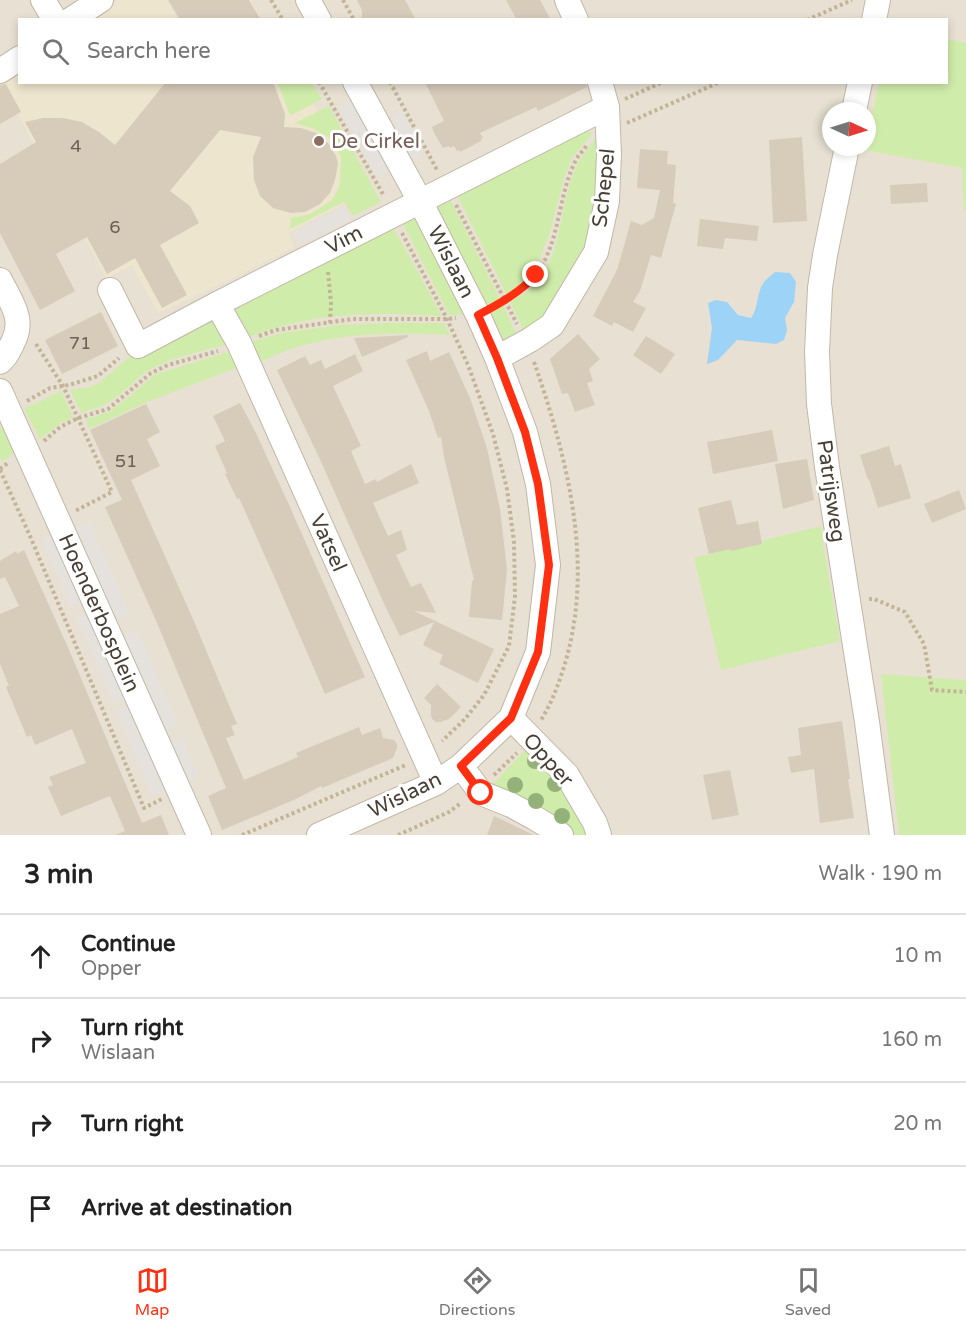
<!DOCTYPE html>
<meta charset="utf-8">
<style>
:root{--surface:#fff;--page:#f6f6f6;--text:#222;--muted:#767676;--line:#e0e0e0;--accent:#ff3011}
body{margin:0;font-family:"Varela Round",sans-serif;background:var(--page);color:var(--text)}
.compass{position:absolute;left:822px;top:102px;width:54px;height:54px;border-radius:50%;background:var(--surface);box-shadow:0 3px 9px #0003;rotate:94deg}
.stop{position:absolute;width:18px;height:18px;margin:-14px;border:4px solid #ff3011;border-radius:50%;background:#fff}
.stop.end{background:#ff3011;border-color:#fff;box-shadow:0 2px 6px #0008}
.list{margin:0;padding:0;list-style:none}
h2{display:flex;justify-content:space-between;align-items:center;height:78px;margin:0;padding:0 24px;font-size:26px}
h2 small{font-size:20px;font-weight:400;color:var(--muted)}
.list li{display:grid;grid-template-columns:39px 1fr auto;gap:18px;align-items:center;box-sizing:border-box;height:84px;padding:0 24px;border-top:2px solid var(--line)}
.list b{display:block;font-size:22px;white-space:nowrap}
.list p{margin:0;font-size:20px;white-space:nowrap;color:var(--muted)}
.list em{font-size:20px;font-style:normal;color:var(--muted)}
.icon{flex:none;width:33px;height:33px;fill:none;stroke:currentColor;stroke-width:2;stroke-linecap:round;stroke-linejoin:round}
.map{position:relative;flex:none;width:966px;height:835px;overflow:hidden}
.search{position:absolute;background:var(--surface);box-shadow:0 3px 9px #0003;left:18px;right:18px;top:18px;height:66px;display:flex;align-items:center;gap:15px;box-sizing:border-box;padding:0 21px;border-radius:0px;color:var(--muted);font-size:22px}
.sheet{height:414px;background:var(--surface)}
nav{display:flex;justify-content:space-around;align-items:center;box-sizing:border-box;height:84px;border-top:2px solid var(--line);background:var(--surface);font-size:16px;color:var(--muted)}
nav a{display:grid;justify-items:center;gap:3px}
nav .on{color:var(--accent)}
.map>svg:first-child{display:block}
</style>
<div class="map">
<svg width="966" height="835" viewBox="0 0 966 835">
<rect width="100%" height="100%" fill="#f4efe5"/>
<path fill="#e8e1d3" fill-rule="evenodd" d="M0 0H966V835H0ZM20 20H946V82H20ZM831 111H867V147H831Z"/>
<path fill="#eee5ce" d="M118 0H251L262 19 88 20Z
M19 64 20 82 300 83 366 192 288 233 294 247 233 278 158 313 132 265 106 278 0 81Z"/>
<path fill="#d0ecab" d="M947 39 966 43V211H964L962 168 865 150V147H867V140L879 83 946 82Z
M278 83H312L322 99 290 116Z
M329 106 381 202 353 216 344 202 290 229 291 218 311 214 332 200 340 185 341 156 330 138 314 129 295 123Z
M582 131 593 133 572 158 564 179 550 232 540 258 523 284 507 295 456 193Z
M597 136V209L580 263 556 305 525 334 510 301C516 297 525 294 530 289 565 257 558 202 578 163 583 154 591 145 597 136Z
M449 197 500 299 486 306 436 205Z
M415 216 466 314 449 315 402 222Z
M392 225 442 316C371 312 313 312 245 338L235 312 238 303Z
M503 305 517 336 504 342 490 312Z
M210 320 216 322 231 343C204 351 175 356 151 369 137 377 128 389 115 398 106 406 92 409 81 413L70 390 90 387 100 382 128 358 201 322Z
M384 323H444L450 335C401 333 352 332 304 345 288 349 272 357 256 363L247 343 281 333 340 325Z
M234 350 241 366 147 402 89 429 86 419 109 412 135 392 154 375Z
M61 391 73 417 61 423 40 439 24 409Z
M0 427 9 434 16 451 2 462 0 458Z
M821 526 824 550 840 641 721 670 694 558Z
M881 674 966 680V835H899Z
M530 745 547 762 592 835H571L489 788Z"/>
<path fill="#e5e2de" d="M351 100 391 170 377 178 339 107Z
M403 112 424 155 412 161 391 117Z
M344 206 351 220 300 245 294 232Z
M89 521 130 615 117 621 76 527Z
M55 534 85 602 71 607 42 540Z
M90 612 127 698 114 704 77 618Z
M137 630 178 724 165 730 123 636Z
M130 705 167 791 153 797 116 711Z
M183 739 199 776 185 782 169 744Z"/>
<path fill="#9dd3f6" d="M775 272 790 273 796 282 794 302 785 318 787 330 784 340 776 344 737 340 718 360 707 364 712 328 708 303 716 300 727 302 738 315 751 318C759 307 756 293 764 282 767 278 772 275 775 272Z"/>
<path fill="#d7cbba" d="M168 0H249L261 20H180Z
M357 0H405L416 20H362V10Z
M506 0H540L551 20H517Z
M166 82H273L285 114 284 127 301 128 316 133 328 143 336 156 338 163 335 180 330 193 320 204 305 212 291 213 273 208 260 196 254 180 253 157 261 137 220 130 170 191 190 206 199 223 160 245 187 295 162 308 135 258 107 274 87 237 56 254 75 291 40 310 0 233V164L36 142 25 122 43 118H63L82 122 99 132 115 145Z
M425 82H586L587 87 538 111 536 107 480 133 483 138 481 139V141L460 152 459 150 457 151 454 146 450 148 449 146 443 148 434 133 432 127 444 121Z
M6 84 21 112 0 124V85Z
M802 137 807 221 773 223 769 140Z
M640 149 668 151 667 164 676 165 673 203 676 204 661 258 651 255 640 291 633 302 646 308 633 332 614 322 612 326 593 316 617 270 631 221 642 225 654 218 660 190 637 188Z
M927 183 928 202 891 204 890 185Z
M700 219 759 226 757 241 725 238 723 249 697 246Z
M101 312 118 346 62 374 45 340Z
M578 334 600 359 589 369 593 381 587 383 595 405 575 412 568 393 562 394 550 359Z
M408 335V337L362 357 354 338Z
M646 336 675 354 661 374 633 355Z
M427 351 430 361 449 352 470 398 487 448 500 509 507 570 502 620 469 617 472 581 474 580 444 457 441 437 438 438 429 411 406 360Z
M355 354 363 371 333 386 361 446 351 451 365 484 376 479 377 482 411 464 419 483 373 503 388 536 401 530 407 550 396 555 411 587 421 583 436 613 414 611 494 649 478 683 439 664 443 655 423 645 434 622 400 636 386 608 318 455 277 370 305 356 310 365 321 360 325 369Z
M240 403 255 431 290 507 365 677 325 694 273 574 239 498 237 499 225 474 227 473 215 446 225 441 213 416Z
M146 404 160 432 147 439 160 466 131 480 193 619 237 724 231 726 235 735 226 738 244 780 298 757 296 753 359 727 362 735 380 728 383 738 394 740 397 744V748L393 758 322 788 321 786 294 800 222 830 208 796 226 788 154 616 105 507 122 500 90 430Z
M772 430 778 461 713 474 707 442Z
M889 446 895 466 901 464 911 498 878 508 869 479 868 480 860 455Z
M807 459 814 500 783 509 775 464Z
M959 490 966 509 932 523 924 504Z
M731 500 737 525 758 521 762 544 731 551 730 549 709 554 698 508Z
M24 550 70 652 142 823 161 815 169 835H115L125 831 110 796 61 816 48 787 53 785 49 777 86 763 72 729 35 745 31 735 27 737 6 687 9 686 0 664V614L19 606 5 577 0 579V561L16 551 17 554Z
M437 684 461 707 449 719 440 722H436L432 719 431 715V705L424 698Z
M842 721 850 779H848L854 818 820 823 814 769 791 773 788 757 801 755 798 728Z
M730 770 739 815 712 820 703 775Z
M494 816 534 835H487Z"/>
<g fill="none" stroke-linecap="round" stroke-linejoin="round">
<defs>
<path id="minor" d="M43 0 55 20
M308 0 319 20
M567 0 576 20
M70 20 101 0
M874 20 878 0
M0 71 20 58
M854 111 860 82
M847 147 825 255 820 288 817 352 819 404 827 467 867 722 882 835
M0 280C11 302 25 319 13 342 9 350 7 356 0 362
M110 290 138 346 217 304 607 107
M217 304 239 343 436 783
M497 358 530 340 552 325 596 252 607 201 609 154 607 107 600 82
M0 391 199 835
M511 718 567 775 595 823 599 835
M461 766 481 793 511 805 535 818 556 831 561 835
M319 835 436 783 461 766 511 718 538 652 548 565 538 484 525 432 497 358 478 315 420 201 355 82"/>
</defs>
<use href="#minor" stroke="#c0b7a7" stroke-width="26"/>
<path stroke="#c3b397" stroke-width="4" stroke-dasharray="3 3" stroke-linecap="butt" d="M271 0 283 20
M343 0 354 20
M807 20 852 0
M319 82 384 196
M390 82 437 170
M625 99 663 82
M627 123 720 82
M456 205 517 324
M402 233 447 319 468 365 493 434 507 489 514 542 515 596 509 646 484 695 465 719 442 741
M328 272 331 303 330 323
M497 305C511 297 524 289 534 277 561 244 557 196 576 160 579 154 584 150 587 145
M259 336 276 330 353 319H447L456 318
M36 344 63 386 112 492 75 511
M534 362C568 460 596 568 563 670 557 688 551 704 541 720
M27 401 50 388 69 385 98 376 119 358
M44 441 60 427 78 418 108 409 151 373 168 365 218 351
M0 469 9 462
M0 470 30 536 144 808 162 799
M869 599H874L905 612 924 644 932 690 966 692
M494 775 517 753
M242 835 406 765
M398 835 449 812 461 803"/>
<use href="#minor" stroke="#fff" stroke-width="24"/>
</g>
<g fill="#95b17a">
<circle cx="535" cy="761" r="8"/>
<circle cx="555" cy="784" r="8"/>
<circle cx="515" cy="785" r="8"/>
<circle cx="536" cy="801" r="8"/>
<circle cx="562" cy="816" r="8"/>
</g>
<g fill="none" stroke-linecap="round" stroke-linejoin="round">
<path stroke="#ff3011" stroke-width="8" d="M481 793 461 766 511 718 538 652 549 565 538 484 525 432 497 358 478 315C499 304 519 293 536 275"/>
</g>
<circle fill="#8d6e63" stroke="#fff" stroke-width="2" cx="319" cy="141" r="6"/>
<g text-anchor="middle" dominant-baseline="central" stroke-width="6" stroke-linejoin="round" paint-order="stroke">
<g font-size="18" fill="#6b6256">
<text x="76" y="146">4</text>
<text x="115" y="227">6</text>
<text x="80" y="343">71</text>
<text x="126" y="461">51</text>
</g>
<g font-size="21" fill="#785e54" stroke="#fff" text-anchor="start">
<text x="331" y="141">De Cirkel</text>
</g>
<g font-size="21" fill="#473f34" stroke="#fff">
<text transform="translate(604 188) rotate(-84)">Schepel</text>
<text transform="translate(344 240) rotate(-27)">Vim</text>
<text transform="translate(451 262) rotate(63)">Wislaan</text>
<text transform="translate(831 491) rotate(82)">Patrijsweg</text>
<text transform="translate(328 543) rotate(66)">Vatsel</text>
<text transform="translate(99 613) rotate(66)">Hoenderbosplein</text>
<text transform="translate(548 760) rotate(48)">Opper</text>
<text transform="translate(405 795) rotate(-26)">Wislaan</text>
</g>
</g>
</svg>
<svg class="compass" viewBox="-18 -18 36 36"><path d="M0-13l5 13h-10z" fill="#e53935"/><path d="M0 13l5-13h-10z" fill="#767676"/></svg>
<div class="stop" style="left:481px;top:793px"></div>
<div class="stop end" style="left:536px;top:275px"></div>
<div class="search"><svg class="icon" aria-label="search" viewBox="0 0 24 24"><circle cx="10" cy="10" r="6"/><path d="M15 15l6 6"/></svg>Search here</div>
</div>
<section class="sheet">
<h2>3 min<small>Walk · 190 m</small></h2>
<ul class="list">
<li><svg class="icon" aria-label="ahead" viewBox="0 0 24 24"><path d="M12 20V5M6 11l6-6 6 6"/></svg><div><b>Continue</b><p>Opper</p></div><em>10 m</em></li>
<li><svg class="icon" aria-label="right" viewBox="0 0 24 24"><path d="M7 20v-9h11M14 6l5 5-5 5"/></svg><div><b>Turn right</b><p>Wislaan</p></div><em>160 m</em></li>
<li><svg class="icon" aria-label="right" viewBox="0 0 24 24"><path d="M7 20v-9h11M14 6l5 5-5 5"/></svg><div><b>Turn right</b></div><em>20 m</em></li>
<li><svg class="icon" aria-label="arrive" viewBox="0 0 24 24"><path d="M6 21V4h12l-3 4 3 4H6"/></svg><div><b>Arrive at destination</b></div></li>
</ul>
</section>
<nav>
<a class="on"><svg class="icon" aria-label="map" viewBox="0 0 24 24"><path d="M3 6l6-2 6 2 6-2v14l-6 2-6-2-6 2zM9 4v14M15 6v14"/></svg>Map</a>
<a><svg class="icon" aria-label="directions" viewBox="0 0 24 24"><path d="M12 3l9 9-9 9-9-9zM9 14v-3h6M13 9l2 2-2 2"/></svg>Directions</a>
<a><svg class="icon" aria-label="saved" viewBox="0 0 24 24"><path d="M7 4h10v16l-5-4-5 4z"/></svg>Saved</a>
</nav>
